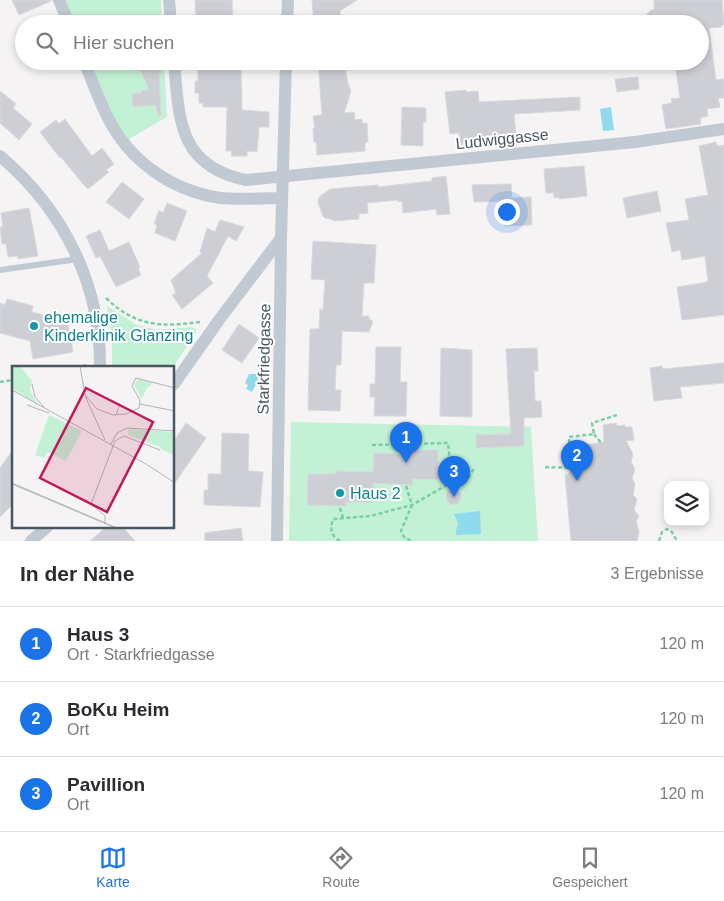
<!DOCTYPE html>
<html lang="de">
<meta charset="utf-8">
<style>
:root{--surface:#fff;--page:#f7f7f7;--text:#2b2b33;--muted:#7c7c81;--line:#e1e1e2;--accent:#1a73e8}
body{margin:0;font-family:Helvetica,sans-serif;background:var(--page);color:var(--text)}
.controls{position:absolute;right:15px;bottom:15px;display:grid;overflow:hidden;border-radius:10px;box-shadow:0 2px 8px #0003}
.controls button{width:45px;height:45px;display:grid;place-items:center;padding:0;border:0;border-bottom:1px solid var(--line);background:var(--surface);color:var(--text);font:25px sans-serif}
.you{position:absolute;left:506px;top:211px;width:18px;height:18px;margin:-12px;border:4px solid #fff;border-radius:50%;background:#1a73e8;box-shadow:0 0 0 8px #1a73e833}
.badge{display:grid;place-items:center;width:32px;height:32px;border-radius:50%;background:var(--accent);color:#fff;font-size:16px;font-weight:700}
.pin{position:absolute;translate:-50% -41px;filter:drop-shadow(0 1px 2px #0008)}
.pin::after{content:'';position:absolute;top:26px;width:18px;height:15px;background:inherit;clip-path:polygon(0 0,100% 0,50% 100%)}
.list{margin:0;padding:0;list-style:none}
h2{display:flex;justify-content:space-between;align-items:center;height:65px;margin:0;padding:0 20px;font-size:21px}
h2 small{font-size:16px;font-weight:400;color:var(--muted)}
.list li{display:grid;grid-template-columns:32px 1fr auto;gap:15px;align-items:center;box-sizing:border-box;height:75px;padding:0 20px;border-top:1px solid var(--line)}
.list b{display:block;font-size:19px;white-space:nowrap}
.list p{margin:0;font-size:16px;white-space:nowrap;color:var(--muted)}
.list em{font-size:16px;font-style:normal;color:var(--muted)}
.icon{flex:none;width:28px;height:28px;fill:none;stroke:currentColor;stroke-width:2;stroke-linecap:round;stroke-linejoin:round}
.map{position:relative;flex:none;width:724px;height:541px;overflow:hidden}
.search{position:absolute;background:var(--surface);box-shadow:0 2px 8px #0003;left:15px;right:15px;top:15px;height:55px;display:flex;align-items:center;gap:12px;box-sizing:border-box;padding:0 18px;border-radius:28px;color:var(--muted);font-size:19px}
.sheet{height:290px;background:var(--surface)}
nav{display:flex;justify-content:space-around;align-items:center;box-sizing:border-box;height:70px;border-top:1px solid var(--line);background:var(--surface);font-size:14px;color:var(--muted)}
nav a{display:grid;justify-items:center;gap:2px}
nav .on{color:var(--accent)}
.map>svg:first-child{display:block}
</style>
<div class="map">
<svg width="724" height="541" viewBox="0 0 724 541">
<rect width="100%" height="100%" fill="#f5f3f3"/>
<path fill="#c3f1d5" d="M64 0H161L162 24H73Z
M89 61H164L167 117 127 140 109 113Z
M107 306 137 325 158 330 192 327 196 329V333L173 367H112V339Z
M291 422 531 427 538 541H289Z"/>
<path fill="#90daee" d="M611 107 614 130 603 131 600 109Z
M249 374H257C260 382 255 385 252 392L246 389 248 385 245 383Z
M480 511 481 534 456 535V531L458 523 454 514Z"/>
<path fill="#cdcfd5" stroke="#d7d9de" d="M12 0H51V1L19 15Z
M195 0H232L233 24H196Z
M312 0H357L340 11 341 24H314Z
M654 0H722L724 24 721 27 709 28 716 80 724 79V98H718L720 107 707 109 708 116 700 118 701 124 666 129 662 105 672 103 671 99 680 98 676 70 681 69 680 61H700V24H647L646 15 651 10H654Z
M137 61H156L161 73 159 74 161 116H159L155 105 133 107 132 93H141V90H149Z
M318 61H344L348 84 351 91 344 113 354 112 355 120 362 119 363 124 367 123 368 142 365 143V151L317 155 316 142H314L313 128H315L313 116 322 115Z
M238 65V68H241L242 110 269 112V127H259L257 152 247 151V156H231L232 151H226L227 107H203V103H199V93H195V81H198V69H202V66Z
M638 77 639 89 617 92 615 79Z
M466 90V92L478 91 479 102 580 97V110L514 114 516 136 472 141V144L461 145 459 133 450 134 445 92Z
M0 91 16 104 13 108 32 124 19 140 0 123Z
M402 107 426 108V122H423V146L401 145Z
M65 119 92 156 102 148 114 164 106 170 109 172 88 189 83 184 61 157 60 158 40 132 56 120 59 124Z
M716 142 717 146 724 145V315L682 320 677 287 708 282 705 256 682 260 680 250 672 252 666 223 689 220 685 199 708 195 699 146Z
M584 166 587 196 559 199V197L554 198V193H546L544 169Z
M446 176 450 214 437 215 436 209 403 213 402 201 398 202V200L367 203 368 213 359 214V219L334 221V220L325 218 323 216 318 202 319 197 330 189 378 185V187L432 181V178Z
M122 182 144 199 129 219 106 202Z
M511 184 512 198 531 197 532 225 505 226 504 201 474 202 472 185Z
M657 191 661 211 627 218 623 198Z
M167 203 187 211 175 241 155 233 157 225 154 224 159 210 163 213Z
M29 208 38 256 18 259V256L8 257 6 244H2L0 227H3L1 213Z
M220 220 244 227 236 241 228 236 207 276 213 283 182 309 172 295 176 293 171 280 202 253 200 252 207 228 215 232Z
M100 230 109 251 129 242 140 267 138 268 141 275 116 287 100 256 96 258 86 236Z
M313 241 376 245 374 283H364L362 316H369V319L373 321 369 332 342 331 341 365H336L335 390H341L340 411 308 410 310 329H319L320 309 323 310 325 280 311 279Z
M7 299 33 306 32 312 59 319 67 318 73 352 33 359 30 341 0 333V303L5 305Z
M239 324 259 338 242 363 222 350Z
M376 347H401L400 382H407L406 416H374L375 397H370V384H375Z
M441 348 472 350V417L440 416Z
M537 348 538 371H534L535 401H541L542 417 524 418V446L476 448V435L511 434 506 349Z
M724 363V383L680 387 682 398 654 401 650 368 662 366 663 369Z
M186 423 206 438 174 484V441Z
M616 423 617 426 625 425V427H632L634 440 626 441 633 454 631 462 635 469 632 478 635 484 633 495 637 499 634 510 639 516 636 521 639 531 637 541H571L565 475 568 474 580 458 579 446 604 442 603 425Z
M222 433 249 434 248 471 263 472 260 507 204 505V490H208V474H221Z
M14 448V503L0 517V468Z
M402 450H438V480L412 479 413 485 373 483 372 502H346V506L307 505 308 474H336V471L373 472 374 453 402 454Z
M448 490H457L461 494V499L457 504 451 505 447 501 446 496Z
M106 527H123L135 541H90Z
M241 528 243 541H205V533Z"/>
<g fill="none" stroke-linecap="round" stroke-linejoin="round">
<path stroke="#7ad0a6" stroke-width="2.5" stroke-dasharray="4 2.5" stroke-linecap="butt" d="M106 298C136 327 161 327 200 322
M77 367 86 365
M0 382 14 380
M594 434 601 443
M372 445 448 443 452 482
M545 467 573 468
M564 467 570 460 569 437 594 434 592 423 617 415
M406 486 412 505 401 531 404 537 411 541
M340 508 343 518
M340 541C330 535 330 529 333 519L370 516 412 505 452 482 468 478 474 469
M659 541 662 532 667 529 672 532 677 541"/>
<path stroke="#c1cad2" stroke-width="6" d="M0 270 78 259"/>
<path stroke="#c1cad2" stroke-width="12" d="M59 0 69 24
M169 0 171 24
M287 24 288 0
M84 61C93 83 101 107 113 127 136 166 177 192 221 198 241 200 262 198 282 198
M174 61C179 119 178 166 246 180L635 142 724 129
M0 156C63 209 101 284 100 367
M174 384 219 320 281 238
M31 541 47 527
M277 541 281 238 286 61"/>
</g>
<g fill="#0f9aa8" stroke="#fff" stroke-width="2">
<circle cx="34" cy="326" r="5"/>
<circle cx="340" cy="493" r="5"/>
</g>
<g text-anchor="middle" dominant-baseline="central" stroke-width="4" stroke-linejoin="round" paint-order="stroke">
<g font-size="16" fill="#4a5661" stroke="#fff">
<text transform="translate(502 139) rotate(-6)">Ludwiggasse</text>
<text transform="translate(264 359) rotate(-89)">Starkfriedgasse</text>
</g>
<g font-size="16" fill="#0d838f" stroke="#fff" text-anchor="start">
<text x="44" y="317">ehemalige<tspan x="44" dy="18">Kinderklinik Glanzing</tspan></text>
<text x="350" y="493">Haus 2</text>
</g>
</g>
<g transform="translate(12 366)">
<rect width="162" height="162" fill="#f5f3f3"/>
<path d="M0 0H8L20 15 18 24 25 38 0 22ZM126 13 141 17 134 23 130 33 122 19ZM37 49 70 65 54 95 35 86 32 92 23 89ZM116 63 162 66V89L149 83V81L116 69Z" fill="#c3f1d5"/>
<path fill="none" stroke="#b1b4b9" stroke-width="1" d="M68 0 73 29 85 43 101 49 114 48 127 42 128 34 120 20 124 12 163 22M20 18 23 31 32 41M0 24 134 98 163 117M73 30 93 74M128 38 163 45M15 39 37 47M104 49 108 38 104 37M99 78 105 67 115 62 163 65M0 117 105 162M0 118 104 162M93 158V150L79 138 103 75 112 70 148 84"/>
<path fill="#c2185b" fill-opacity="0.15" stroke="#c2185b" stroke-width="2.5" d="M74 22 141 56 95 146 28 112Z"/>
<rect width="162" height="162" fill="none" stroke="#4a5661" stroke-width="2.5"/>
</g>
</svg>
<div class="controls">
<button><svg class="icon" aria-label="layers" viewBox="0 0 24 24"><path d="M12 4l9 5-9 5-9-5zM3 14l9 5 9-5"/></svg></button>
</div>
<div class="you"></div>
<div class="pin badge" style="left:406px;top:463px">1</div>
<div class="pin badge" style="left:577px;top:481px">2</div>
<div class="pin badge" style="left:454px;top:497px">3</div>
<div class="search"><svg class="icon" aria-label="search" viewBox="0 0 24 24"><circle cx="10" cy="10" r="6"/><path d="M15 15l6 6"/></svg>Hier suchen</div>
</div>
<section class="sheet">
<h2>In der Nähe<small>3 Ergebnisse</small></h2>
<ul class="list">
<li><span class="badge">1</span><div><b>Haus 3</b><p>Ort · Starkfriedgasse</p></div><em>120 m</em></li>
<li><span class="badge">2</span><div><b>BoKu Heim</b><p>Ort</p></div><em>120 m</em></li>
<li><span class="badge">3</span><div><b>Pavillion</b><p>Ort</p></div><em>120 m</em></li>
</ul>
</section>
<nav>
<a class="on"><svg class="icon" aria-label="map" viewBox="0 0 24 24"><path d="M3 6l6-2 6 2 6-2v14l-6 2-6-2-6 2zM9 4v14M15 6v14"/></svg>Karte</a>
<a><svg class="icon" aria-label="directions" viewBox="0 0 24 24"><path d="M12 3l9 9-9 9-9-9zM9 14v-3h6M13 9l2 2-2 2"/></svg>Route</a>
<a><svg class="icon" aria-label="saved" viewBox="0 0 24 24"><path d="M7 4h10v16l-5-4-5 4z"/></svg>Gespeichert</a>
</nav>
